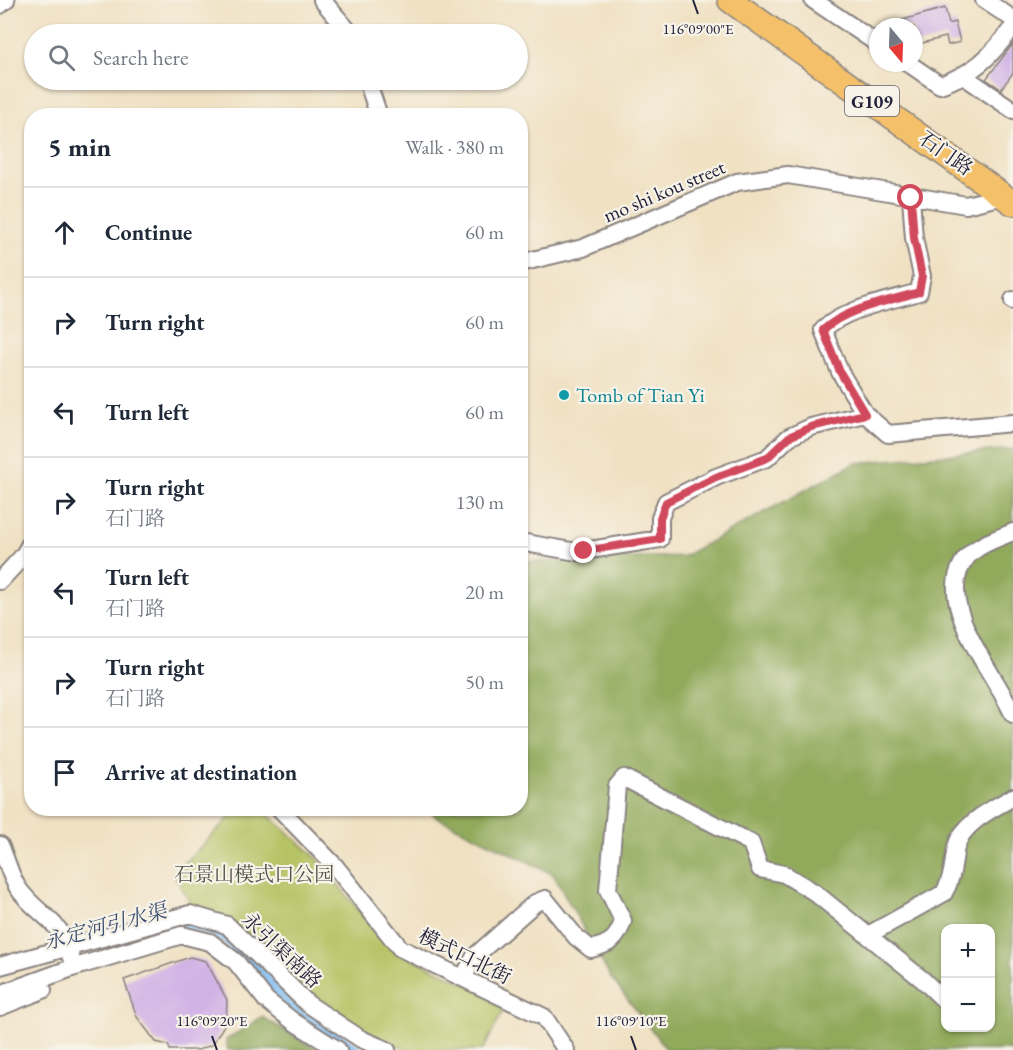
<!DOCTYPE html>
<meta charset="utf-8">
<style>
:root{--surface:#fff;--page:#f2f2f3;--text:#1f2937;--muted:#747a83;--line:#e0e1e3}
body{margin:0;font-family:"EB Garamond","Noto Serif SC",serif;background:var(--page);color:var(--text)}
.controls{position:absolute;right:18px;bottom:18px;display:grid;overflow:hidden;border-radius:12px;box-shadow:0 2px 4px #0004}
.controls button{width:54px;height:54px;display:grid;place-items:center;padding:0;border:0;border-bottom:2px solid var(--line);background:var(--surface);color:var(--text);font:30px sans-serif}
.compass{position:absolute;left:869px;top:18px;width:54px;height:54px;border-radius:50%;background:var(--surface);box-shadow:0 2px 4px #0004;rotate:161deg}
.stop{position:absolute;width:18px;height:18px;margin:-14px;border:4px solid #d1495b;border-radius:50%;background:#fff}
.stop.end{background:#d1495b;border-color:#fff;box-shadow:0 2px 6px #0008}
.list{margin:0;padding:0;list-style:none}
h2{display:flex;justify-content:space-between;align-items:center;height:78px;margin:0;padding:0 24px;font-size:26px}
h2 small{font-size:20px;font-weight:400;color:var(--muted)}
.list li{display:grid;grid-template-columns:39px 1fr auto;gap:18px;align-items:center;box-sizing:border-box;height:90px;padding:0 24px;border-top:2px solid var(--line)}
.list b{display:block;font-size:22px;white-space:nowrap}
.list p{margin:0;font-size:20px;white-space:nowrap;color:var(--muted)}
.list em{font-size:20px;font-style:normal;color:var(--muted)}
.icon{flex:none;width:33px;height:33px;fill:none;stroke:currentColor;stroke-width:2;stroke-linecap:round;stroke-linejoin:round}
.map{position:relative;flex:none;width:1013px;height:1050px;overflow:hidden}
.search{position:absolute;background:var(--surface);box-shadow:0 2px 4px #0004;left:24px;top:24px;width:504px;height:66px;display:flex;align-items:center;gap:15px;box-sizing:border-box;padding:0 21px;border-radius:33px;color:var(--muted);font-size:22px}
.panel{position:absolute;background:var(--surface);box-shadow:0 2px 4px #0004;left:24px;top:108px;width:504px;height:708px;border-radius:24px}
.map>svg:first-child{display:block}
</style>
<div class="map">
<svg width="1013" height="1050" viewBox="0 0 1013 1050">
<rect width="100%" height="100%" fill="#f7f3e8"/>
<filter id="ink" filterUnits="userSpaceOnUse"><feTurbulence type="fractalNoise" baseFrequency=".0167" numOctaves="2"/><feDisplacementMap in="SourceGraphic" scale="12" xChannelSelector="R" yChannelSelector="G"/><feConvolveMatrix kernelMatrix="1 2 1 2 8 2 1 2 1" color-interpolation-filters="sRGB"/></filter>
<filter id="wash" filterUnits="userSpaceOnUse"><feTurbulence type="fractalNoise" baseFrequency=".008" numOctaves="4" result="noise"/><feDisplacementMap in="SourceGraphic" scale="24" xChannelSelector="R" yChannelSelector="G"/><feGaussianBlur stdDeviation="1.35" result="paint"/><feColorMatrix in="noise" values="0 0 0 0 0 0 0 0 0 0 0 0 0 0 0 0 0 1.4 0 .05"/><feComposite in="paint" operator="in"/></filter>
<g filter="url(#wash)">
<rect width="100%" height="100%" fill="#f0e1c3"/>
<path fill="#b6c365" stroke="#6c7250" stroke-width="1.5" d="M238 809H261L317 858 375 931 399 952 507 1003 483 1050H409L364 1035 194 910 174 874Z"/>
<path fill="#90a95a" stroke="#59664a" stroke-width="1.5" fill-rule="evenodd" d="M1013 449V1050H667L611 978 553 874 436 817 429 809 520 808 521 562 684 556 855 463ZM946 928H990V1028H946Z
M262 1017 318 1050H228L226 1040Z"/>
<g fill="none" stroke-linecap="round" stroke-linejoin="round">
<path stroke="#80bdf3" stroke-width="12" d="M111 944 190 924 225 936 294 1010 356 1050"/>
</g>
<g id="blocks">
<path fill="#d2b3e6" d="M945 8 949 24 955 22 960 42 948 45 946 37 914 45V27H888V24Z
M1013 44V73L1001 89 986 79Z
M190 957 206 961 227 1000 226 1022 212 1045 198 1050H170L168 1045 156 1042 137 1017 124 980Z"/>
</g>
</g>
<g filter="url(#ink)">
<use href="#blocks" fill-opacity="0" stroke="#89827f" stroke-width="1.5"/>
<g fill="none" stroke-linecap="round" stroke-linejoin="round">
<defs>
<path id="minor" d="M322 0 351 34
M813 0 878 44
M984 0 1013 19
M0 5 6 0
M908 63 940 85C975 73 991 56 1013 27
M965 77 1013 110
M367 80 379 116
M911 198 914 238 922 276 919 292C889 301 845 308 823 330L840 372 865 414 888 434 1013 423
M520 263 583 248 737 182 788 175 966 205 1003 196
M1013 301V300
M1013 532C999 538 979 544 968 556 929 599 995 672 1013 714
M520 542 577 552 660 539V518L666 502 716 477 767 458 789 437 811 427 865 414
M0 581 23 556 32 541
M279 808 335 866 400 948 544 1017 566 1050
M0 845C6 858 10 876 18 888 36 915 66 923 71 958
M868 935 944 893C953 878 953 863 956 847 962 823 994 808 1013 797
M0 966 190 914 227 925 308 1004 361 1039 387 1050
M463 978 475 956 535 903 545 899 576 937 591 949C610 944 617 940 623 921L608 890 617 786 624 778 751 843 760 869 784 874 814 892 923 980 946 1002
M0 994 72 968 182 935 210 942 236 962 266 1000 294 1022 338 1050
M0 1007 43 990"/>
<path id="highway" d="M730 0 1013 203"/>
</defs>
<use href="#minor" stroke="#89827f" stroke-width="20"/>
<use href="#highway" stroke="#89827f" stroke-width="27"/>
<use href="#minor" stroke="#fff" stroke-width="16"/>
<use href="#highway" stroke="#f4c16a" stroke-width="24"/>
</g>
</g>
<g fill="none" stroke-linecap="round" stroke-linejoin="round" filter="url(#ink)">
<path stroke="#d1495b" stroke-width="8" d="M584 551 660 539V518L666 502 716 477 767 458 789 437 811 427 865 414 840 372 823 330C846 308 889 301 919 292L922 276 914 238 911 198"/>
</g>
<path fill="none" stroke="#22223b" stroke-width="2" d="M693 0 698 14M212 1036 217 1050M631 1036 636 1050"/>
<circle fill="#0f9aa8" stroke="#f7f3e8" stroke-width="2" cx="564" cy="395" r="6"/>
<g text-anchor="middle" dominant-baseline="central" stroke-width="4.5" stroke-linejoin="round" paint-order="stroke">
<rect fill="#f7f3e8" stroke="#62616f" stroke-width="1.5" x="845" y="86" width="54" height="30" rx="4.5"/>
<g font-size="18" font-weight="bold" fill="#22223b">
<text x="872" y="101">G109</text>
</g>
<g font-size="20" fill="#22223b" stroke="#f7f3e8">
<text transform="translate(946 153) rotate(35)">石门路</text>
<text transform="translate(664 191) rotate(-23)">mo shi kou street</text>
<text transform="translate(282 950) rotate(43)">永引渠南路</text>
<text transform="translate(465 956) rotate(26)">模式口北街</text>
</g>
<g font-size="20" fill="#0d838f" stroke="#f7f3e8" text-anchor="start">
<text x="576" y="395">Tomb of Tian Yi</text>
</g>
<g font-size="20" fill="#4e5248" stroke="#f7f3e8">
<text x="254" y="874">石景山模式口公园</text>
</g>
<g font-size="21" font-style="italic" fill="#3e5072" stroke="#f7f3e8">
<text transform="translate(105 926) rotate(-15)">永定河引水渠</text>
</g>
</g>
<g font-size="15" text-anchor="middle" fill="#22223b" stroke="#f7f3e8" stroke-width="4.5" stroke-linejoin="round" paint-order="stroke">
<text x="698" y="34">116°09'00"E</text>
<text x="212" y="1026">116°09'20"E</text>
<text x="631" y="1026">116°09'10"E</text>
</g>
</svg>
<div class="controls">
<button>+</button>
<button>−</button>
</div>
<svg class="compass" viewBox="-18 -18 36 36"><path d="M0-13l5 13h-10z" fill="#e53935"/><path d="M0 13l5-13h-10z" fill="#747a83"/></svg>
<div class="stop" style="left:911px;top:198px"></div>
<div class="stop end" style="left:584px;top:551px"></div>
<div class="search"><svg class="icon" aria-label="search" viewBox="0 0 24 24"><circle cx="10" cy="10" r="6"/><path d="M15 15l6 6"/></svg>Search here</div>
<section class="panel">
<h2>5 min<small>Walk · 380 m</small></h2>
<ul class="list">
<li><svg class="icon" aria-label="ahead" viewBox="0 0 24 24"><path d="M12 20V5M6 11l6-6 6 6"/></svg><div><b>Continue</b></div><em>60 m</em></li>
<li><svg class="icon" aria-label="right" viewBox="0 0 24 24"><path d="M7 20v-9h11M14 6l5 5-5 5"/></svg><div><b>Turn right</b></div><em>60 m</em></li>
<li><svg class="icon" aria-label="left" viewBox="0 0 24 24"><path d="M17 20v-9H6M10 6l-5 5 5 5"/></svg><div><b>Turn left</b></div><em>60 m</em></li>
<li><svg class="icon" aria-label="right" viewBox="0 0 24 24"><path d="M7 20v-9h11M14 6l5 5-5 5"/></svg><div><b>Turn right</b><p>石门路</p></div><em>130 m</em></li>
<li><svg class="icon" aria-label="left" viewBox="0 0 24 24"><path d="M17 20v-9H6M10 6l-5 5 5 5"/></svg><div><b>Turn left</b><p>石门路</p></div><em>20 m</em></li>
<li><svg class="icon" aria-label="right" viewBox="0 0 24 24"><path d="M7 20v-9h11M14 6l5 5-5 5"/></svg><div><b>Turn right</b><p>石门路</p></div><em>50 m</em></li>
<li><svg class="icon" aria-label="arrive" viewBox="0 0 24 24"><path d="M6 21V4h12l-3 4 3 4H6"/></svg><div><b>Arrive at destination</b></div></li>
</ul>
</section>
</div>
